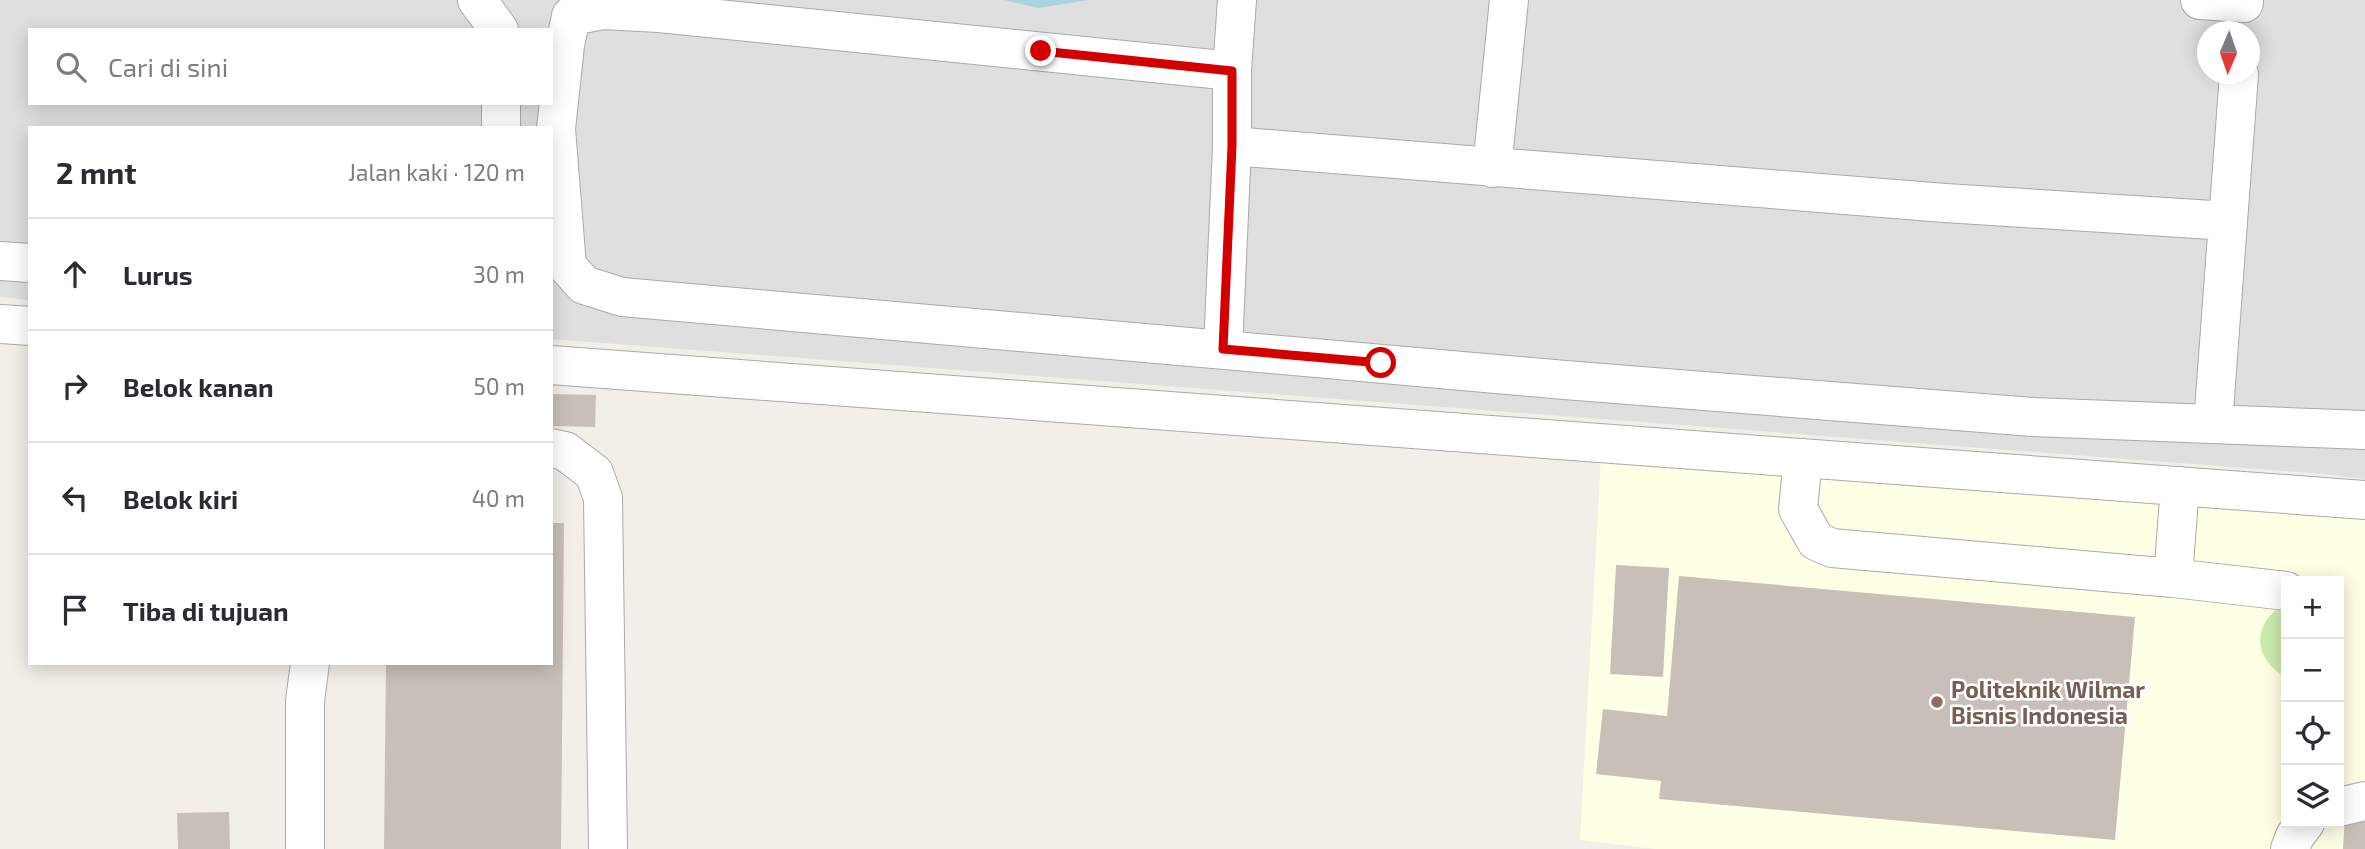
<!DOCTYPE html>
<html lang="id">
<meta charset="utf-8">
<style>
:root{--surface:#fff;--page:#f2f2f3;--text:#2b2b33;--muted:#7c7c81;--line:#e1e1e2}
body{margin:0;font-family:"Exo 2",sans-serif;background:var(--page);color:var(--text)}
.controls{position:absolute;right:21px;bottom:21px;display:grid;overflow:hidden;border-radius:0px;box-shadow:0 4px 18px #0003}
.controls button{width:63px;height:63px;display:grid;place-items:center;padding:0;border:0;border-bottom:2px solid var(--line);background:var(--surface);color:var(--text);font:35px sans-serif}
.compass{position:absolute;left:2197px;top:21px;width:63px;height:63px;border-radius:50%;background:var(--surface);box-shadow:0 4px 18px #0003;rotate:182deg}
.stop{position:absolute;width:21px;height:21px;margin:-16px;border:5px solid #d40000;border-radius:50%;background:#fff}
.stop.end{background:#d40000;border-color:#fff;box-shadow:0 2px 7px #0008}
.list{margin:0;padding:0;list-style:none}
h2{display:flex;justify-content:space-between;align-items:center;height:91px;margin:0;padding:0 28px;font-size:30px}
h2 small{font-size:23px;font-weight:400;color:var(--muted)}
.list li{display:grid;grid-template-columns:46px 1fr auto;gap:21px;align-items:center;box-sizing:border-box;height:112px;padding:0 28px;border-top:2px solid var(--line)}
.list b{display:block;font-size:26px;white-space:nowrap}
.list em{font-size:23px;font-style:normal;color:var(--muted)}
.icon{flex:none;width:38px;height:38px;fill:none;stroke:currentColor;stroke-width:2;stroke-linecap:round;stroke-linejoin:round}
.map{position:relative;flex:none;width:2365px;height:849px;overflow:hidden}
.search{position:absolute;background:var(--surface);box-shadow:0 4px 18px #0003;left:28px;top:28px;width:525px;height:77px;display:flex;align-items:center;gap:18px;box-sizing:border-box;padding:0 24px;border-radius:0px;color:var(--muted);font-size:26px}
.panel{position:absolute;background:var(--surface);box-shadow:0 4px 18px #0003;left:28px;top:126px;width:525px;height:539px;border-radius:0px}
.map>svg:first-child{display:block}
</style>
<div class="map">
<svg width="2365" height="849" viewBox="0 0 2365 849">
<rect width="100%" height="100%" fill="#f2efe9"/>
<path fill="#e0dfdf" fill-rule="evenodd" d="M0 0H2365V479L2324 474 551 339V128H30V300L0 297ZM30 30H551V103H30ZM2208 32H2250V74H2208Z"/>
<path fill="#ffffe5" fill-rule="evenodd" d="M1602 440 2365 505V849H1657L1580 840ZM2286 581H2339V823H2286Z"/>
<path fill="#cdebb0" d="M2286 603V678C2252 658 2251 623 2286 603Z"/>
<path fill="#aad3df" d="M1004 0H1089L1038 8Z"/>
<path fill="#c7bfb8" d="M551 394 596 395 595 427 551 426Z
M551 523H564L561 849H384L386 663H551Z
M1616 565 1669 568 1663 677 1610 674Z
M1679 576 2135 617 2115 840 1659 799 1661 781 1596 774 1603 709 1667 716Z
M229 812 230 849H178L177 813Z
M2345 815 2365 817V849H2343Z"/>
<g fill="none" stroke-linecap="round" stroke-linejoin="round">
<defs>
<path id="minor" d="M477 0 499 30
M2200 0 2244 3
M1232 71 659 13 603 10 571 16 565 45 556 129 567 266 584 285 622 297 1565 380 2033 417 2365 430
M501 128V103
M1232 146 1945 203 2228 221
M1492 168 1509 0
M0 261 30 263
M0 324 30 326
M1223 349 1232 146V71L1237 0
M551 365 2365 500
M2213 424 2239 74
M551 448 565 451 594 473 603 498 608 849
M1803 458 1798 509 1816 541 1832 548 2173 578 2286 591
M2173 578 2180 486
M2339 807 2365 801
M305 849V701L310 663
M2290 849 2295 836 2305 823"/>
</defs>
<use href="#minor" stroke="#a9a9a9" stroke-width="40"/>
<use href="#minor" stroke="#fff" stroke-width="38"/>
</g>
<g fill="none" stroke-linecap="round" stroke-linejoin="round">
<path stroke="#d40000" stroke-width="9" d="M1041 51 1232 71V146L1223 349 1381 363"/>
</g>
<circle fill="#8d6e63" stroke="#fff" stroke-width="2.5" cx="1937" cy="702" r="7"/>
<g text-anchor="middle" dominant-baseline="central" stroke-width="5" stroke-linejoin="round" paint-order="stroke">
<g font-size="23" font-weight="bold" fill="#785e54" stroke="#fff" text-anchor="start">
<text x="1951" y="689">Politeknik Wilmar<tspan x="1951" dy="26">Bisnis Indonesia</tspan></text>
</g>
</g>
</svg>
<div class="controls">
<button>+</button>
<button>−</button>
<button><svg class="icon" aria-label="locate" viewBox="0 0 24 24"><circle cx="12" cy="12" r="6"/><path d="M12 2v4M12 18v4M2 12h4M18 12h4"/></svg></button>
<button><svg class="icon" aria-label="layers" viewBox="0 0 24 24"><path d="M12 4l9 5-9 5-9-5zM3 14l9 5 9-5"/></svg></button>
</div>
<svg class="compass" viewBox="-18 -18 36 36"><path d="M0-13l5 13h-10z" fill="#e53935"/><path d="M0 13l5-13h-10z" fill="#7c7c81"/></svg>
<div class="stop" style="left:1381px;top:363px"></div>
<div class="stop end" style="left:1041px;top:51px"></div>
<div class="search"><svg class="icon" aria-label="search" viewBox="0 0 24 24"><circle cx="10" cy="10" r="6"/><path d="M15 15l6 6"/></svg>Cari di sini</div>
<section class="panel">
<h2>2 mnt<small>Jalan kaki · 120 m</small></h2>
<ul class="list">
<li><svg class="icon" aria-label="ahead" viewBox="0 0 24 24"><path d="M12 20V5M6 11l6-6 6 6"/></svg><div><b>Lurus</b></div><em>30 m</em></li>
<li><svg class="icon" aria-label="right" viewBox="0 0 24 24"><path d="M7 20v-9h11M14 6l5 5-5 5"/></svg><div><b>Belok kanan</b></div><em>50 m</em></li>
<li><svg class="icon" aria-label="left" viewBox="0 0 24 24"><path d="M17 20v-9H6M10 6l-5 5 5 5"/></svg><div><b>Belok kiri</b></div><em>40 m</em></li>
<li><svg class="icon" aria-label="arrive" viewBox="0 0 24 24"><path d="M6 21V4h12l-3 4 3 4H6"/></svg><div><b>Tiba di tujuan</b></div></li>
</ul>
</section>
</div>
